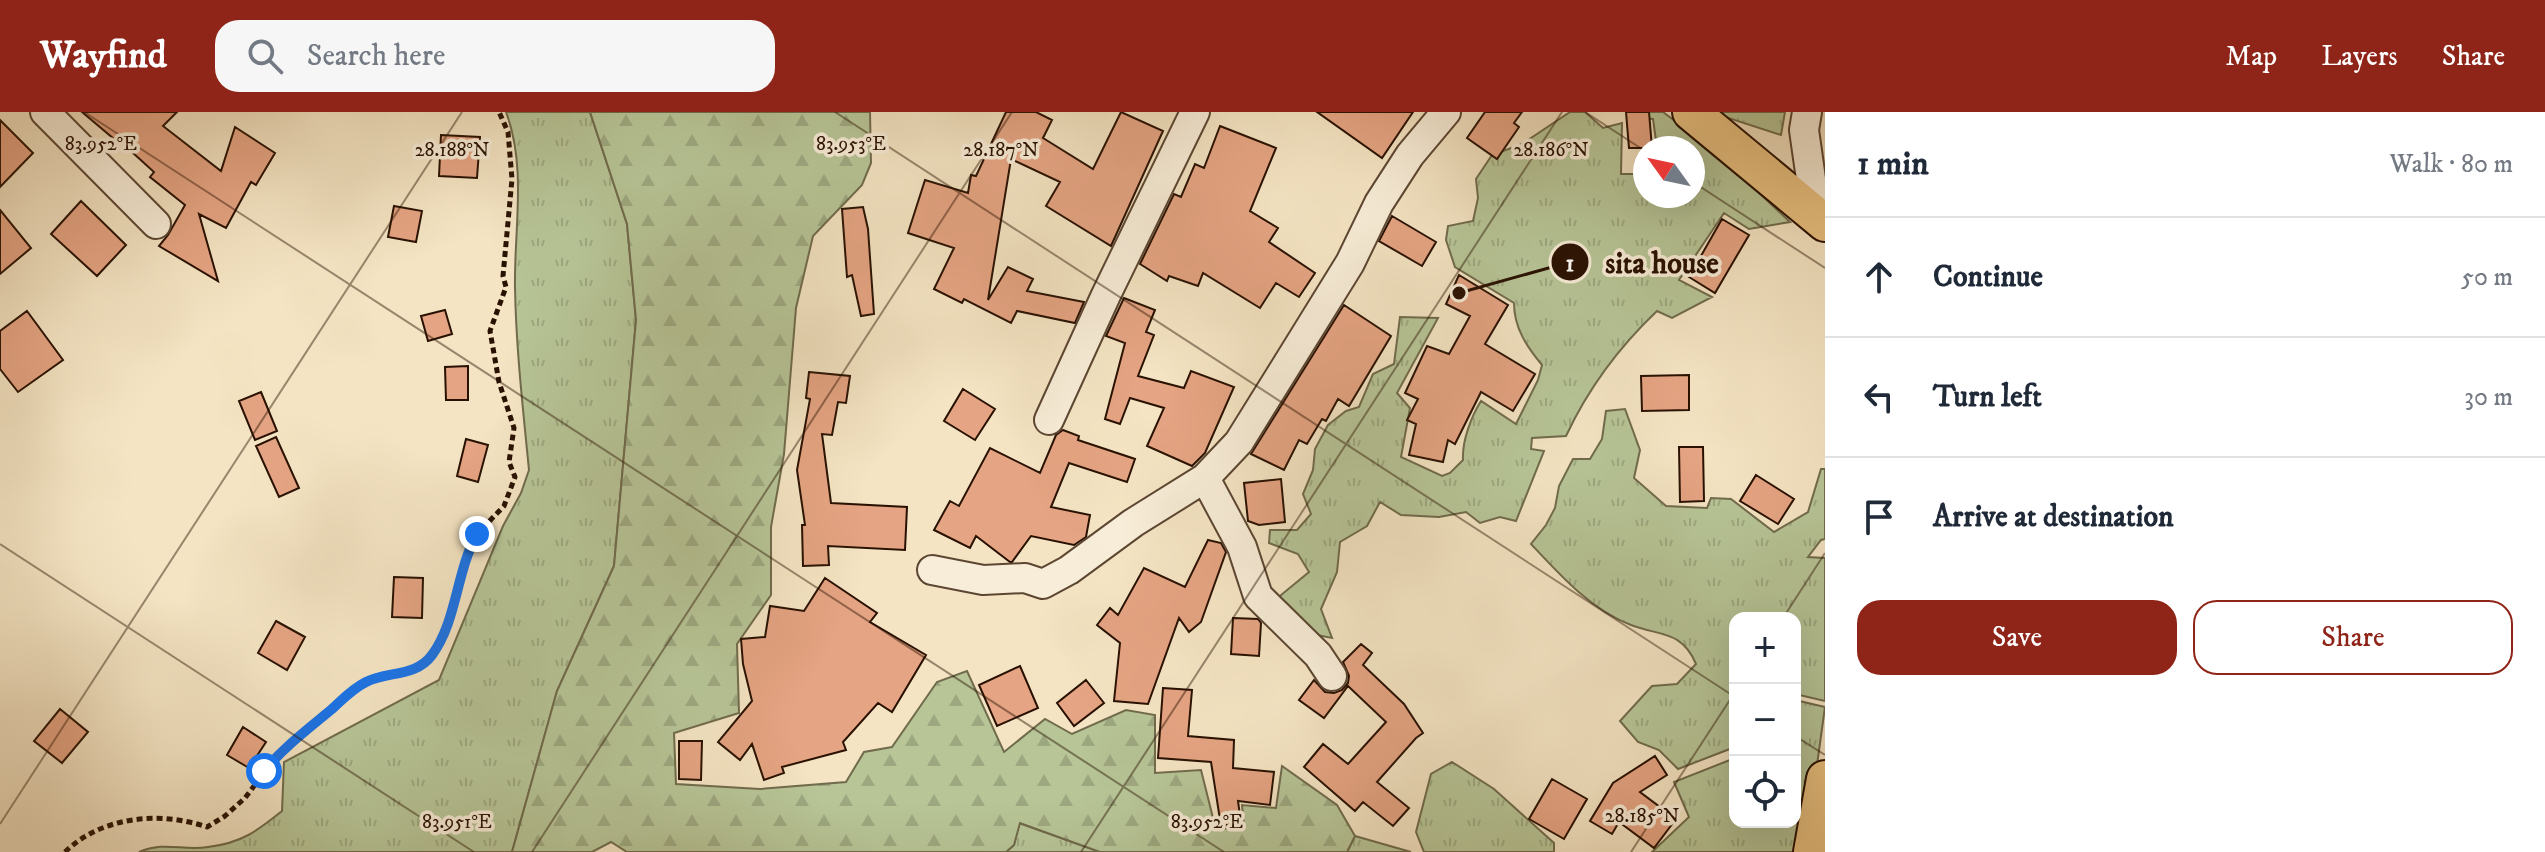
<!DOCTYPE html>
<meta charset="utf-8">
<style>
:root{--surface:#fff;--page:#f6f6f7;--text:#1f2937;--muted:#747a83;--line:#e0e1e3;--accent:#8f2418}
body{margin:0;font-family:"IM FELL DW Pica",serif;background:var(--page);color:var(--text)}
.controls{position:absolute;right:24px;bottom:24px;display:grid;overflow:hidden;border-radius:16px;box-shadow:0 8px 32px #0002}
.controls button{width:72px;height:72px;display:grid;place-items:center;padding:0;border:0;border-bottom:2px solid var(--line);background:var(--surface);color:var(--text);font:40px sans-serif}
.compass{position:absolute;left:1633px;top:24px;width:72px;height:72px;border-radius:50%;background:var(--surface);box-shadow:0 8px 32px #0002;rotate:303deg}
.stop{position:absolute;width:24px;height:24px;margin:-18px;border:6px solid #1a73e8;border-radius:50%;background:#fff}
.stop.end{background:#1a73e8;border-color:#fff;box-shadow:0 2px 8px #0008}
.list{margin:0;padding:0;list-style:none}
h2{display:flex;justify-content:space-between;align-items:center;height:104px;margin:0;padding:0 32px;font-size:34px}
h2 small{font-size:26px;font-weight:400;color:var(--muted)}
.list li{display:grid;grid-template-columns:52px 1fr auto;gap:24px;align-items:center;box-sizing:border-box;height:120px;padding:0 32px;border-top:2px solid var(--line)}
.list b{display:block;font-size:30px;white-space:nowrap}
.list em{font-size:26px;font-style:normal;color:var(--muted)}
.actions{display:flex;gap:16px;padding:24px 32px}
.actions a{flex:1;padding:18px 0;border:2px solid var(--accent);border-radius:24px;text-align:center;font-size:28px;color:var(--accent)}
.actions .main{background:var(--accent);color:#fff}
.icon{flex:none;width:44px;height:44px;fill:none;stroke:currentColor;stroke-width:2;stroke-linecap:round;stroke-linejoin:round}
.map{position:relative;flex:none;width:1825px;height:740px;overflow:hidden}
header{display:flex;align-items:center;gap:48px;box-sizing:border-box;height:112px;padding:0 40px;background:var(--accent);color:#fff}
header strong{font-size:38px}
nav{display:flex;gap:44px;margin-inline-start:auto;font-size:28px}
.search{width:560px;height:72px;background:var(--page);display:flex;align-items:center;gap:20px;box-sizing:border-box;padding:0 28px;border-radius:24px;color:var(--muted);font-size:30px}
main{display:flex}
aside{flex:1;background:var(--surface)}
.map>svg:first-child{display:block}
</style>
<header>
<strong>Wayfind</strong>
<div class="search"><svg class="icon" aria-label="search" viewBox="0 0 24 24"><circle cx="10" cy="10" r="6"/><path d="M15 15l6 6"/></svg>Search here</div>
<nav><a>Map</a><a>Layers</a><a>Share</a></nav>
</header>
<main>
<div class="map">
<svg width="1825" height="740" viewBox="0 0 1825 740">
<defs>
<pattern id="grass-tufts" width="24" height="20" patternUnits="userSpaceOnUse" patternTransform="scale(2)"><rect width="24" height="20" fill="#b7c597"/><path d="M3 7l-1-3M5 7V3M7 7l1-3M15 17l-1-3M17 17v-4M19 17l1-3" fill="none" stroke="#9da880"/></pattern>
<pattern id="forest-firs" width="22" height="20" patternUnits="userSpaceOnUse" patternTransform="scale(2)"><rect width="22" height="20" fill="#b7c597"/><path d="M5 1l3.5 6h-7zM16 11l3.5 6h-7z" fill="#9da880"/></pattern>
</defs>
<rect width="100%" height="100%" fill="#f4e4c3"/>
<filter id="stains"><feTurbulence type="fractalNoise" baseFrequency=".0025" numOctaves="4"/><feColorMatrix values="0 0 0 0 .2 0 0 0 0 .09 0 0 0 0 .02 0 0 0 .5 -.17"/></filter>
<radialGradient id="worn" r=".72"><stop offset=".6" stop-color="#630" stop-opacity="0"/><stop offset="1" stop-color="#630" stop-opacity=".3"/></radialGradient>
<path fill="url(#grass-tufts)" stroke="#706b4c" stroke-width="2" d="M506 0H590L627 112 636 208 614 454 557 579 512 740H139C164 729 183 739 208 735 242 731 257 719 282 699L284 650 439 568 503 414 521 381 529 358C523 297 516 236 515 175 514 117 527 56 506 0Z
M1570 0H1585L1603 16 1622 11 1621 62H1645V84H1693V36H1657L1653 7 1640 6 1641 0H1663L1716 40 1790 110 1749 117 1724 101 1679 168 1712 185 1672 206 1657 199C1619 235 1588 277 1566 324L1532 326 1531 337 1544 339 1516 409 1500 405 1480 411 1466 400 1439 405 1401 403 1380 390 1367 414 1340 430 1337 460 1321 497 1332 526 1307 521 1275 488 1309 460 1298 442 1269 431 1270 418H1297L1311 402 1303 382 1313 358 1315 337 1328 313 1346 299 1359 295 1373 262 1394 252 1400 205 1438 206 1397 281 1410 296 1401 345 1442 364 1450 361 1463 348C1462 329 1471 305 1481 289L1516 312 1538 268 1542 253C1527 235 1514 216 1514 191L1455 155 1446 128 1448 114 1473 109 1478 86 1476 67 1492 43 1522 32Z
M1717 0H1785L1781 23 1716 2Z
M1625 297 1640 338 1634 366 1666 394 1707 396 1711 386 1731 387 1774 420 1808 400 1821 357H1825V427L1821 428 1808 445 1825 446V589L1795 582V506H1735V635L1678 657 1659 638 1638 630 1620 609 1652 574 1677 572 1696 552C1682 518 1659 524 1631 513 1591 498 1559 462 1531 432L1546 413 1555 396 1559 374 1573 347H1590L1602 327 1606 299Z
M1795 588 1825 595 1805 740H1652L1689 705 1674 670 1735 646V710H1795Z
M1452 650 1494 677 1554 731V740H1424L1416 720 1431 662Z
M1019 711 1100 740H1006L1014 733Z
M1355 724 1411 740H1347Z"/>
<path fill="url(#forest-firs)" stroke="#706b4c" stroke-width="2" d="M590 0H870L871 51 862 73 813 124 796 196 784 342 771 415V483L737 532 739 601 674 621 676 672 760 677 846 670 864 640 892 635 937 570 967 559 1004 640 1045 607 1072 622 1126 598 1155 603V661L1201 658 1216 718 1244 714 1242 693 1276 696 1282 654 1337 693 1355 724 1347 740H1100L1020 711 1014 733 1006 740H627L611 730 592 740H512L557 579 614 454 636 208 627 112Z"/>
<path fill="#e5a483" stroke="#291102" stroke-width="2" d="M82 0H177L163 14 221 59 235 15 275 41 256 73 251 70 226 116 199 102 218 169 159 134 168 123 185 93 150 65 154 60 122 31 120 32Z
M1006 0H1036L1052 8 1043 26 1093 57 1121 0 1163 19 1111 134 1046 94 1060 70 1011 47 988 188 1008 155 1033 167 1027 179 1084 190 1075 211 1017 199 1011 211 964 187 962 191 934 177 954 136 908 121 925 68 968 81 971 63 976 64Z
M1317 0H1413L1382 46Z
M1485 0H1522L1514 11 1519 15 1497 47 1467 26Z
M1626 0H1649L1652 36H1629Z
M0 8 33 41 0 75Z
M1220 14 1276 36 1250 99 1278 116 1269 130 1315 161 1299 185 1276 171 1260 196 1203 161 1198 174 1169 164 1167 169 1140 152 1174 82 1181 85 1195 52 1204 56Z
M441 23 480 25 477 66 439 64Z
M81 89 126 133 97 164 51 122Z
M394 94 422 99 416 130 388 125Z
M863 95 868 117 874 202 861 204 852 163 847 165 842 97Z
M0 98 31 136 0 162Z
M1392 104 1436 130 1422 154 1379 129Z
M1722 107 1749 123 1715 181 1689 165Z
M1459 163 1508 193 1485 232 1535 262 1513 299 1481 280 1455 332 1448 328 1443 350 1409 343 1416 312 1407 308 1418 287 1405 281 1427 234 1449 242 1470 204 1446 192Z
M1124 186 1155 198 1146 220 1154 223 1138 264 1184 276 1191 259 1234 275 1205 341 1192 354 1147 334 1164 296 1130 286 1120 312 1105 307 1125 231 1106 224Z
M1344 193 1391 224 1349 294 1338 287 1326 309 1322 307 1307 332 1299 328 1284 358 1251 342Z
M445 198 452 222 428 229 421 204Z
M27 199 63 248 18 280 0 257V219Z
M468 254V288H446L445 255Z
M809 260 850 264 846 291 838 290 832 323 822 322 831 391 907 395 905 438 828 434 829 453 803 454 802 413H805L797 358 810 287 806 286Z
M1689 263V298L1642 299 1641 264Z
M963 277 995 297 975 328 944 309Z
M261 280 277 319 255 328 239 289Z
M1063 318 1079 324 1078 328 1135 347 1127 370 1069 351 1051 395 1090 403 1086 425 1074 433 1031 424 1012 450H1010L976 424 970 436 934 418 950 389 959 394 990 336 1040 361 1056 323Z
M276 325 299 376 279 385 256 334Z
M466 327 488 333 478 370 457 364Z
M1679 335H1703L1704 389 1680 390Z
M1756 363 1794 387 1778 412 1740 389Z
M1281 367 1285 410 1259 413 1248 409 1244 371Z
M1208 428 1221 431 1226 440 1201 510 1189 520 1179 506 1148 592 1114 589 1120 531 1097 513 1110 496 1118 503 1144 456 1185 475Z
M394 465 423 466 422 506 392 505Z
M825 466 877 501 870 510 926 543 892 600 878 591 843 630 846 638 782 655 784 661 764 668 752 632 740 648 718 630 752 589 743 552 741 527 765 525 770 494 804 499Z
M1233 506 1258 507 1261 511 1259 544 1231 542Z
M276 509 305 525 287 558 258 541Z
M1361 532 1372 541 1363 553 1404 592 1423 621 1416 626 1377 670 1409 696 1393 714 1363 690 1355 699 1304 655 1323 632 1348 652 1386 610 1348 574 1324 606 1299 588 1314 568 1325 580 1334 581 1342 578 1348 571 1349 564 1343 550Z
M1020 554 1038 596 997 614 979 573Z
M1086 568 1104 591 1074 614 1057 591Z
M1163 576 1192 578 1188 624 1234 628 1233 656 1274 660 1270 693 1238 689 1241 711 1221 714 1211 650 1158 646Z
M60 597 88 620 62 651 34 629Z
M243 615 266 630 249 656 227 643Z
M679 629H702L701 668 679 667Z
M1655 644 1667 663 1640 680 1676 707 1654 736 1619 710 1612 722 1590 709 1613 671Z
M1552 667 1587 687 1564 727 1529 707Z"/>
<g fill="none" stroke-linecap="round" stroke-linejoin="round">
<defs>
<path id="minor" d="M45 0 156 112
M1807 0 1804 18 1816 102
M1049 308 1106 183 1195 0
M1205 366 1242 435 1258 484 1318 543 1332 564
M932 458 983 468 1025 466 1043 472 1069 458 1133 411 1205 366 1239 330 1350 151 1379 91 1410 43 1446 0"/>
<path id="major" d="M1691 0 1825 111
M1812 740 1825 667"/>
</defs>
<use href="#minor" stroke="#5c4632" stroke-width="32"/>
<use href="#major" stroke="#291102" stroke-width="40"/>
<path stroke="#291102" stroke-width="5" stroke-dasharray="6 4" stroke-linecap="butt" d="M65 740C102 704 160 699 207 715L225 704 245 686 281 638 352 578 368 568 418 556 431 545 446 521 468 438 477 422 504 394 515 365 509 350 514 316 499 270 490 219 506 175 503 164 512 67 508 20 499 0"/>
<use href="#minor" stroke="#f8edd8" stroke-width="28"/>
<use href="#major" stroke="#eac282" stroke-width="36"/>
</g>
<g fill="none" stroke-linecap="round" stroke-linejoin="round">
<path stroke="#1a73e8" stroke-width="10" d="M264 659C284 635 308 617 332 597 343 587 352 577 366 570 388 559 416 565 432 543 457 509 456 460 477 422"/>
</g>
<path fill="none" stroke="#291102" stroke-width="2" stroke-opacity="0.45" d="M84 0 1224 740M835 0 1735 585M1585 0 1645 39M1693 70 1825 156M0 432 474 740M1783 506 1825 441M1795 624 1825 643M0 712 462 0M532 740 1012 0M1081 740 1562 0M1631 740 1735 580"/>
<g font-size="20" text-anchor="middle" fill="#291102" stroke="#f8edd8" stroke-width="7" stroke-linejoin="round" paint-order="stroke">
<text x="101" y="38">83.952°E</text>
<text x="851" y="38">83.953°E</text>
<text x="452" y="44">28.188°N</text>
<text x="1001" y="44">28.187°N</text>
<text x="1551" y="44">28.186°N</text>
<text x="1642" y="710">28.185°N</text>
<text x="457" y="716">83.951°E</text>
<text x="1207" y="716">83.952°E</text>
</g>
<path fill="none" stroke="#291102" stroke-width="3" d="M1459 181L1570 150"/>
<g fill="#291102" stroke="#f8edd8" stroke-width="3">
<circle cx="1459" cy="181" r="8"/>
<circle cx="1570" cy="150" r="20"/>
</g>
<g font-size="24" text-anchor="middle" font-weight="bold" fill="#fff">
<text x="1570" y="159">1</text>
</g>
<g font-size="30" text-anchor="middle" font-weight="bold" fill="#291102" stroke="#f8edd8" stroke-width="7" stroke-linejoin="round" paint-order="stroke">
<text x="1662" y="161">sita house</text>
</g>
<rect width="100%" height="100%" filter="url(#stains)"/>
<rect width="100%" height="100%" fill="url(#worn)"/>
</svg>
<div class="controls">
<button>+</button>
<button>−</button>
<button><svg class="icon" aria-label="locate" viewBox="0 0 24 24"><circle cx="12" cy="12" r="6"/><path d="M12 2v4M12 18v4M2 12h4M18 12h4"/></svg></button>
</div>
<svg class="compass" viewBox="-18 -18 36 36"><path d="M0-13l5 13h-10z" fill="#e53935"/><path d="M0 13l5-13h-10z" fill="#747a83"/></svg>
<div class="stop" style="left:264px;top:659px"></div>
<div class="stop end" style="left:477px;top:422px"></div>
</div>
<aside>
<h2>1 min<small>Walk · 80 m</small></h2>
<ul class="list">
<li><svg class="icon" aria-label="ahead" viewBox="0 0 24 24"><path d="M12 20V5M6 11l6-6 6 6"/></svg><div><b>Continue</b></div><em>50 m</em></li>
<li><svg class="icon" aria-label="left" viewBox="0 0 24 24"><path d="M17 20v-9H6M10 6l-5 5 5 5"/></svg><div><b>Turn left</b></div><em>30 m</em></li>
<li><svg class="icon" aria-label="arrive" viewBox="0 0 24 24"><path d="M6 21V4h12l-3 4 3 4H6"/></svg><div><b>Arrive at destination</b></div></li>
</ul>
<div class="actions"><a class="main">Save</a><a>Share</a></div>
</aside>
</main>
